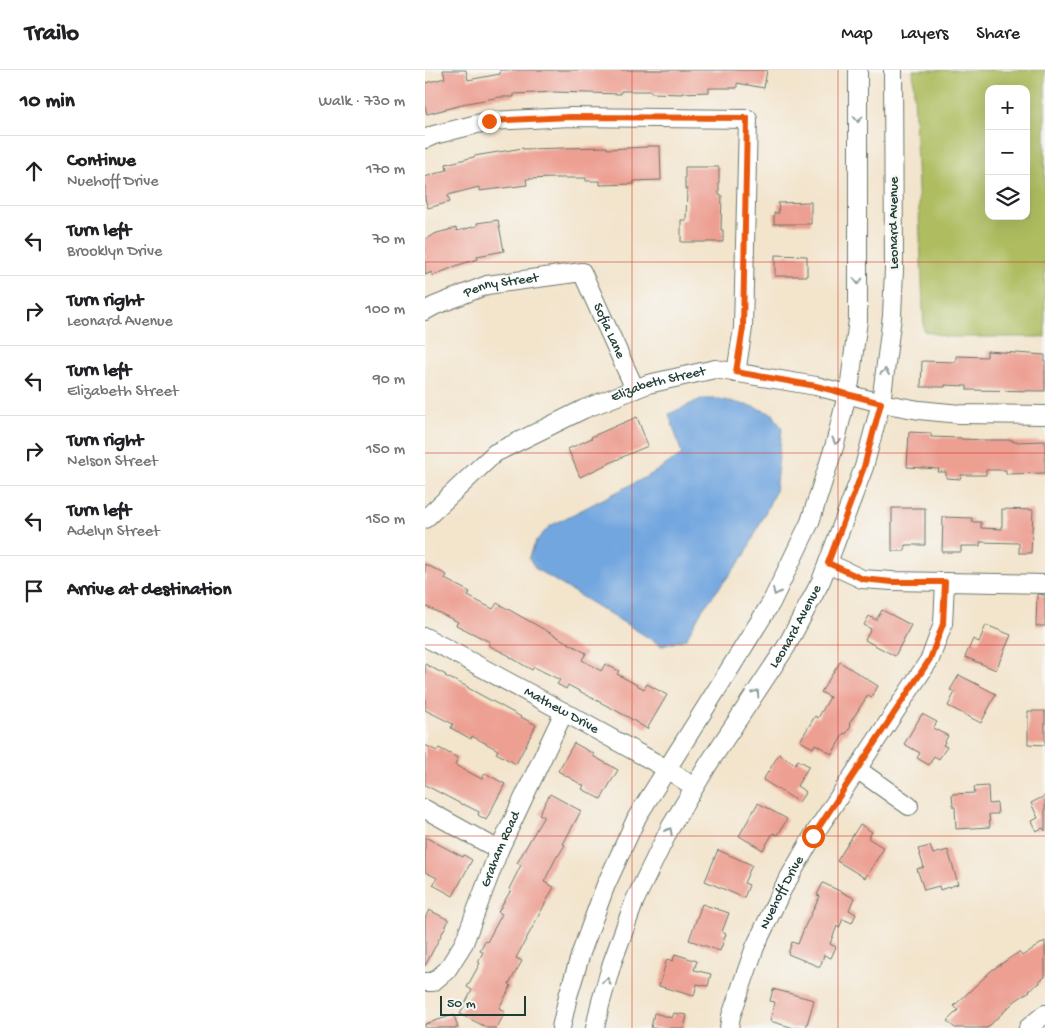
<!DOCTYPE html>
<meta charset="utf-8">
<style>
:root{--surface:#fff;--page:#f6f6f6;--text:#202124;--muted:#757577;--line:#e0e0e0}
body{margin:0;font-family:"Gochi Hand",sans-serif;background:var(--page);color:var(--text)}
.controls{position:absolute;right:15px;top:15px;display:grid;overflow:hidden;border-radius:10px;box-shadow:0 5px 20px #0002}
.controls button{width:45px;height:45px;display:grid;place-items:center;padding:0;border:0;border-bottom:1px solid var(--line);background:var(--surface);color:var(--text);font:25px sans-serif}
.scale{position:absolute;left:15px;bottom:12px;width:86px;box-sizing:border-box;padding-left:5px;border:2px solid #1f3d34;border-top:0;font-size:14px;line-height:18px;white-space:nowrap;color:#1f3d34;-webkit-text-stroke:4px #f6f6f2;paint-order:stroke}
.stop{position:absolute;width:15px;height:15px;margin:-11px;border:4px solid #ea580c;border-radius:50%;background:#fff}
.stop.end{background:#ea580c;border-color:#fff;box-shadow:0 1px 5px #0008}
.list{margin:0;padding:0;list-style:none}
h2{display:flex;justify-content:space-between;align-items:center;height:65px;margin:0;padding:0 20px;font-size:21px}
h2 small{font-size:16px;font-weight:400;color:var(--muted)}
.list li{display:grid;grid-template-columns:32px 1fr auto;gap:15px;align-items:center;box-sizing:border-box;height:70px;padding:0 20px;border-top:1px solid var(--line)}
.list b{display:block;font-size:19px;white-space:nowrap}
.list p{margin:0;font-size:16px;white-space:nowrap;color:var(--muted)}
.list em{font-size:16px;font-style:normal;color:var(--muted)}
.icon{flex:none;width:28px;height:28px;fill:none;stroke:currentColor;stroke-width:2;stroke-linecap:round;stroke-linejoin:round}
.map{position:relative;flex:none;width:620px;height:958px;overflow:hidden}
header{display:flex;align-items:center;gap:30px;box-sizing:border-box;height:70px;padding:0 25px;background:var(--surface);border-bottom:1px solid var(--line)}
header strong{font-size:24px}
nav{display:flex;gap:28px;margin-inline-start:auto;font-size:18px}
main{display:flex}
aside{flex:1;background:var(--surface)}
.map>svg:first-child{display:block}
</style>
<header>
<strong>Trailo</strong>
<nav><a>Map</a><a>Layers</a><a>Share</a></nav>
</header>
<main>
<aside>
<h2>10 min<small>Walk · 730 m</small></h2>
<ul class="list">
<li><svg class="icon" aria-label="ahead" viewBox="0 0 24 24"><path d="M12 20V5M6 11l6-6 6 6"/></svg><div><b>Continue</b><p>Nuehoff Drive</p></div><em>170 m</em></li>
<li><svg class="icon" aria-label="left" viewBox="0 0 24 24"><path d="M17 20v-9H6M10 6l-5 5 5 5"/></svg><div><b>Turn left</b><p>Brooklyn Drive</p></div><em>70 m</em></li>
<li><svg class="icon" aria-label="right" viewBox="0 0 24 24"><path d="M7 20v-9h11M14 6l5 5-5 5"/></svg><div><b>Turn right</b><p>Leonard Avenue</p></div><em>100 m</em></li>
<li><svg class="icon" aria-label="left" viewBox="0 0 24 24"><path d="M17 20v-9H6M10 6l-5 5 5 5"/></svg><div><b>Turn left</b><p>Elizabeth Street</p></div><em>90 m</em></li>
<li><svg class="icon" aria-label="right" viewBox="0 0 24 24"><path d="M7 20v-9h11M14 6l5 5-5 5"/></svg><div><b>Turn right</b><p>Nelson Street</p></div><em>150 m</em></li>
<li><svg class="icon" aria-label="left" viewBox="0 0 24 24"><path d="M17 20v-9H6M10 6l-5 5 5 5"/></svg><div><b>Turn left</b><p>Adelyn Street</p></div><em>150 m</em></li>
<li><svg class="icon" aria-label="arrive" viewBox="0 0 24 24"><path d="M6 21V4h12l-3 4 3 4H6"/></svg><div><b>Arrive at destination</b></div></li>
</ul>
</aside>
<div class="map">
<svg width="620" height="958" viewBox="0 0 620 958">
<rect width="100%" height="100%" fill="#f6f6f2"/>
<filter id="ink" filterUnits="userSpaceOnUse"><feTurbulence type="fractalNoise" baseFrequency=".02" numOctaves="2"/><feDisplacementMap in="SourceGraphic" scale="10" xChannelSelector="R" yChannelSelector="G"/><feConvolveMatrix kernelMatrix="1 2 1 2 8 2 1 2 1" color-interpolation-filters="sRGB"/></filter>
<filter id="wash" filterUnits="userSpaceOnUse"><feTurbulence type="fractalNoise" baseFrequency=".0096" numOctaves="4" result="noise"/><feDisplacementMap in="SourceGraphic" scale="20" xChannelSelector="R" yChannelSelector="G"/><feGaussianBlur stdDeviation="1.12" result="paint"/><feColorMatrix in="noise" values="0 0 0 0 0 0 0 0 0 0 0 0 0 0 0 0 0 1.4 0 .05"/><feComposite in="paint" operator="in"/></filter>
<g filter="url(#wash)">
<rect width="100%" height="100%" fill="#f3e4cc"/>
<path fill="#afbd60" stroke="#677d4a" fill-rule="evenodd" d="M488 0H620V267H523L499 261ZM564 19H601V146H564Z"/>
<path fill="#72a6df" stroke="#48728a" d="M276 329H295L329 337 348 344 357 359 350 422 320 485 277 540 261 569 237 576 111 499 104 488 111 471 125 456 227 404 257 384 244 344Z"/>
<g id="blocks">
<path fill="#ed9f92" d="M18 0H41L43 10 75 4V0H342L339 18 312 13V18H284V22L257 23V24L226 23V21H196V24L130 22 89 24V27H75L37 34V35L2 44 0 37V13L20 8Z
M222 76H235L236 110 209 111V114L175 115V111H161V108H130L101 109 102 115 54 121V117L23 125 25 132 3 138 0 129V107L22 100 21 94 49 87V86L98 78V79L182 77V79L222 77Z
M260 97H294V125H297L296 160H298V172H256V150H261L262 119H260Z
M386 132V154H349V143H354L353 133Z
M73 150 79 181 52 186 53 189 33 195 8 206 7 202 0 205V169L12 163 31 158 32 161 52 156V153Z
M350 185 382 186V206H350Z
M562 281 620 285V321L542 320V316L520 315V317H496L497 291 531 292V286L562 287Z
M212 347 223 376 206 383 155 407 143 379 167 368 166 367 193 355Z
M484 362 506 363V367L536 368V369L562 370H588V372L620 371V403L581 404V400H561V405H536L535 409 521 408V402H513L514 399 482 397Z
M467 438H500V475H480V481H467Z
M577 439 608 440 606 483H594V473L555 472V476H536V482H517L518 447 547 448V452H556V458L577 459Z
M0 494 22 505 20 509 45 522 43 526 68 539 72 533 161 583 157 590 176 601 180 594 194 601 192 604 219 619 222 614 242 625 222 659 203 647 143 615 141 619 132 614 135 610 109 597 107 600 95 593 85 587V586L63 575 65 572 31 555 33 552 0 536Z
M612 524 620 525V556H611Z
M457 540 486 555 470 586 440 570 446 559 439 555 444 546 451 550Z
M561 555 586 565 571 600 540 587 548 569 554 572Z
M415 592 453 616 447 627 443 625 424 654 426 656 421 664 419 663 407 684 390 674 388 678 375 671 390 646 393 648 405 627 396 622Z
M0 594 21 605 20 606 43 617V618L111 655 91 694 71 683 73 680 47 666 46 669 26 658 28 654 0 640Z
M534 605 571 624 556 653 523 636 530 622 525 620Z
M603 641H620V675L603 674Z
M497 644 512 652 508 658 523 666 518 675 522 677 514 689 509 686 504 695 492 688 495 683 479 674Z
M149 673 169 684 168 686 193 700 176 729 157 719 159 716 133 701Z
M0 675 12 681 14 678 33 688 30 695 57 709 60 703 80 714 61 750 53 745 54 742 38 734V735L0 715Z
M354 684 370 694 373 690 384 696 372 716 381 722 374 732 338 710Z
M563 716 564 734 572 733 573 744H564L565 757 531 759 530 737H528L527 724 550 723 549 717Z
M125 724 156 741 138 774 140 775 133 786H132L119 812 129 817 91 888 97 891 84 914 86 916 74 938 80 942 72 958H63L35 944 47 920 42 917 55 893 53 892 58 882 55 880 60 871 62 872 77 844 73 842 86 820 84 819 96 795 92 793 119 746 114 744Z
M620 726V761L618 758 611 761 606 751 613 748 606 733Z
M333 733 362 749 353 765 348 763 338 780 314 766Z
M435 754 447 762 443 768 459 778 440 808 412 791Z
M0 767 38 787 39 785 47 790 28 826 8 815 12 808 0 802Z
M505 776 508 784 523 780 533 814 515 820 514 816 499 820 492 799 499 797 493 779Z
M293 780 327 795 319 813 324 815 319 828 280 811Z
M398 813 429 828 424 840 431 844 427 853 418 849 414 858 412 856 405 874 411 877 406 888 399 885 395 897 363 884 367 872 373 874 380 856 395 826 392 825Z
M277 834 304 843 297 862 301 864 295 881 264 870Z
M4 840 24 850 0 896V848Z
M620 871V907L614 911 615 913 604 920 605 921 590 931 562 958H530L522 951 533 940 529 936 567 900 594 882 597 886Z
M250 884 272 891 269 900 286 904 283 916 272 914 269 926 234 916 242 889 248 891Z
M348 919 389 930 381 958H369L345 951 350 932 345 931Z
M229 943 247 948 249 943 262 945 259 958H226Z
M29 945 33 958H0V954Z"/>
</g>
</g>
<g filter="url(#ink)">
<use href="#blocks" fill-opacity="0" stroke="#697769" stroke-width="1"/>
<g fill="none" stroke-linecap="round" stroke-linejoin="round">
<defs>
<g id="minor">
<path d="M0 69 9 65 64 51 146 47 323 49 318 258 311 303"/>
<path id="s1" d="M0 241 9 236 62 215 157 202 210 319"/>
<path id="s2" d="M0 449 70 383 159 339 223 314 290 299 391 316 456 333 494 340 535 344 620 345"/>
<path d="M403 493 437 509 467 511 620 514"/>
<path id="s3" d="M0 567 139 642 242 699 269 717"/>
<path d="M432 699 484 736"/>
<path d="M0 739 74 780"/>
<path id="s4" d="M0 912H8L22 900 39 873 74 780 139 642"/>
<path d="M136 958 143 926 156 883 180 817 212 747 346 533 385 452 410 374 425 312 433 250V0"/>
<path id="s5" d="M170 958 175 935 187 893 210 830 245 758 284 693 361 577 396 511 439 397 456 333 467 246 469 199 468 0"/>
<path id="s6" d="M304 958 306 946 330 877 357 820 388 766 505 589 518 554 520 512"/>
<path d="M603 958 620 944"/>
</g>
</defs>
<use href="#minor" stroke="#697769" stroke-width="20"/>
<use href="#minor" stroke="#fff" stroke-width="18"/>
</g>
<defs><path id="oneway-chevron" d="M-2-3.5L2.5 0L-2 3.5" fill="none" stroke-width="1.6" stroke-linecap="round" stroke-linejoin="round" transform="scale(1.25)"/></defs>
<g stroke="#8f9e9a">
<use href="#oneway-chevron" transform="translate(433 49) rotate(90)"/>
<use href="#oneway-chevron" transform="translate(433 211) rotate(90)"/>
<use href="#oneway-chevron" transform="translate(460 302) rotate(-83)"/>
<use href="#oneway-chevron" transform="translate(411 371) rotate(105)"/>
<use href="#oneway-chevron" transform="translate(351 522) rotate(115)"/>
<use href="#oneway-chevron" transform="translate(331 623) rotate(-57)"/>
<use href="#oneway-chevron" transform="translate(244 761) rotate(-62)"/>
<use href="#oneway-chevron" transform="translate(182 911) rotate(-74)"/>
</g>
</g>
<g fill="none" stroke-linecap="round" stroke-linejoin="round" filter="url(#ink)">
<path stroke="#ea580c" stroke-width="6" d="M64 51 146 47 322 48 318 258 311 302 391 316 456 333 439 397 403 493 438 509 467 512H520L518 554 505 589 388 766"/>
</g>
<path fill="none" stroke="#c8321e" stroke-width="1" stroke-opacity="0.55" d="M207 0V958M413 0V958M0 192H620M0 383H620M0 575H620M0 766H620"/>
<g text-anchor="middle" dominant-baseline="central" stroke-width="4.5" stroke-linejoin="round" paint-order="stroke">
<g font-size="14" fill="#1f3d34" stroke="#f6f6f2">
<text transform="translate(469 153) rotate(-90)">Leonard Avenue</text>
<text stroke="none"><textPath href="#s1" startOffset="81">Penny Street</textPath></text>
<text stroke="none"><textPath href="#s1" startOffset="228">Sofia Lane</textPath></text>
<text stroke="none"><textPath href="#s2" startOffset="274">Elizabeth Street</textPath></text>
<text stroke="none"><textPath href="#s5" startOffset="452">Leonard Avenue</textPath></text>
<text stroke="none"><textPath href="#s3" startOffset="155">Mathew Drive</textPath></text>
<text stroke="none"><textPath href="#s4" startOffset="159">Graham Road</textPath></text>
<text stroke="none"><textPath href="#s6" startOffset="146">Nuehoff Drive</textPath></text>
</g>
</g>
</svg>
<div class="controls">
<button>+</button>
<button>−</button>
<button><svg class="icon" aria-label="layers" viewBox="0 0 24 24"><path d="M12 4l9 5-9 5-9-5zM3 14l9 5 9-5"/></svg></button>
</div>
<div class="scale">50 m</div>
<div class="stop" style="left:388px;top:766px"></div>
<div class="stop end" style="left:64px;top:51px"></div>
</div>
</main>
